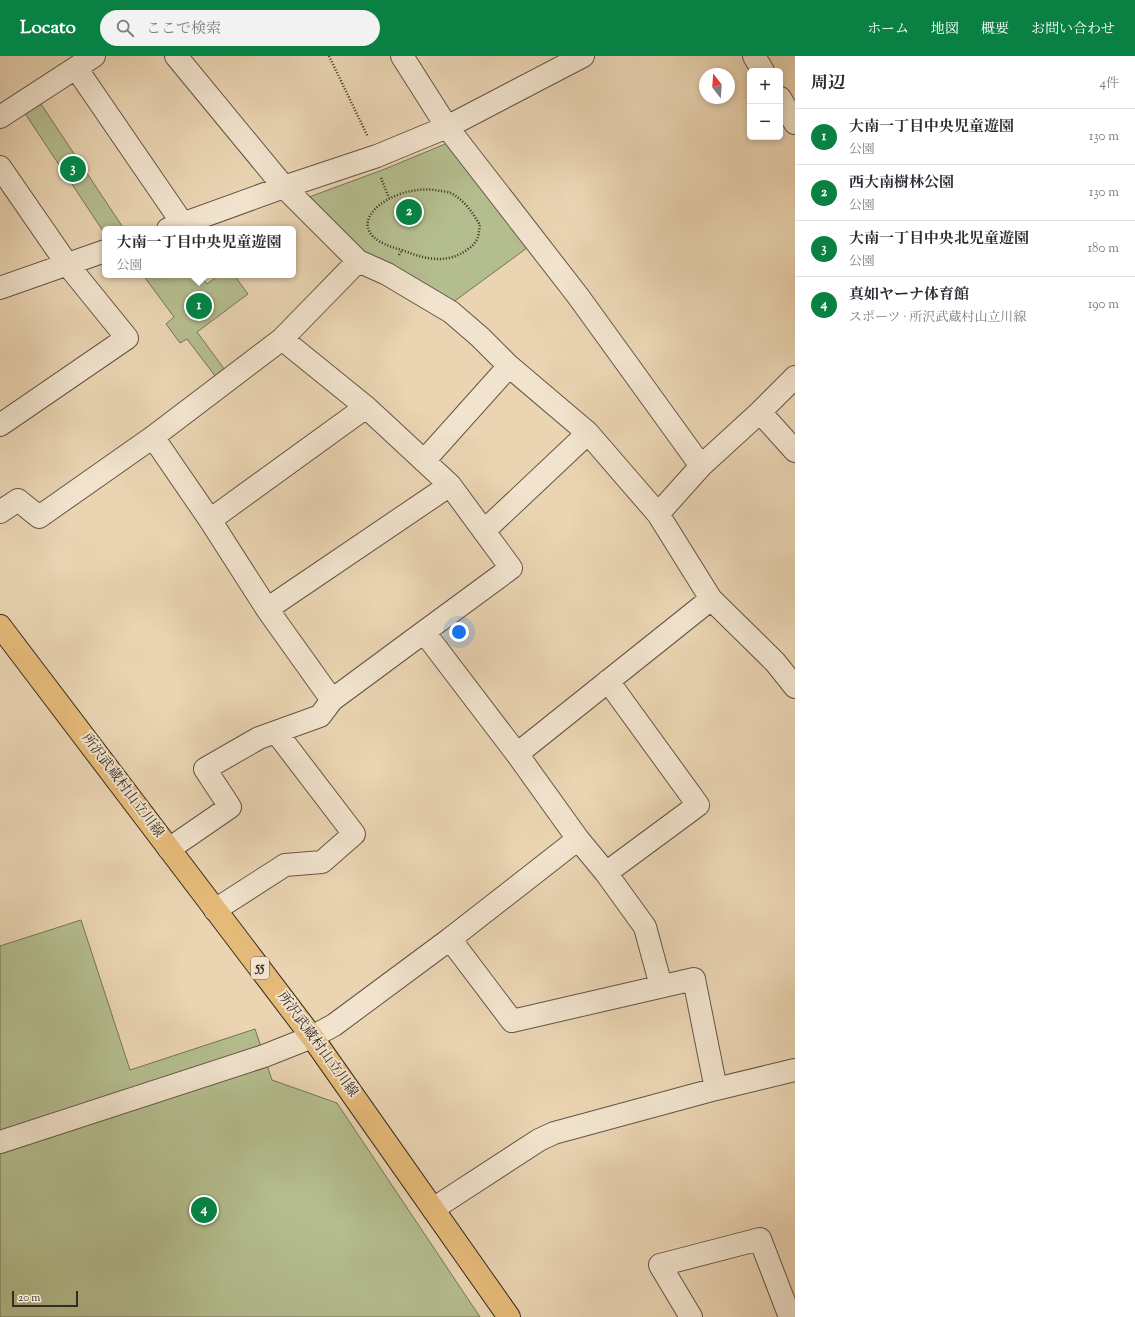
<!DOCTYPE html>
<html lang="ja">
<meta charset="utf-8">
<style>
:root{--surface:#fff;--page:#f2f2f3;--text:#2b2b33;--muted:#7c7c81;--line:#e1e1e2;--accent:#0b8043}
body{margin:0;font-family:"Sorts Mill Goudy","Noto Serif JP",serif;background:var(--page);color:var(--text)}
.controls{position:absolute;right:12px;top:12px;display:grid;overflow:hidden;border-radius:6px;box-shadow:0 2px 6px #0003}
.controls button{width:36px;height:36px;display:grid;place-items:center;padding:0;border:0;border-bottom:1px solid var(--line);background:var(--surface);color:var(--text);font:20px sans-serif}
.compass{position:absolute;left:699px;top:12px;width:36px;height:36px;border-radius:50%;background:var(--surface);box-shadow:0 2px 6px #0003;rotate:343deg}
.scale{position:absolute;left:12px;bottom:10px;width:66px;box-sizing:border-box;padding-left:4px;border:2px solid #342b23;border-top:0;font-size:11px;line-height:14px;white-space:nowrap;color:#342b23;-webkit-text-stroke:3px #f1e3cd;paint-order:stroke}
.you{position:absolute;left:459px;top:576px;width:14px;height:14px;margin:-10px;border:3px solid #fff;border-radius:50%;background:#1a73e8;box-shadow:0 0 0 6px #1a73e833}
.badge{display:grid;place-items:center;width:26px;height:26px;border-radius:50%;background:var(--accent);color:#fff;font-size:13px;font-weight:700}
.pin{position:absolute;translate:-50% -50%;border:2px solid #fff;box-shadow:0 1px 4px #0006}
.popup{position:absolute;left:102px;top:170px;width:194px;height:52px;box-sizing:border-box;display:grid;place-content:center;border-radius:6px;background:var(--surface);filter:drop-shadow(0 1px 3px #0005);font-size:13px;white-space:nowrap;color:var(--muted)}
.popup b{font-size:15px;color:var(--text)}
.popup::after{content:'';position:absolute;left:50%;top:100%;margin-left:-8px;border:8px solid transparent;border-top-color:var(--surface)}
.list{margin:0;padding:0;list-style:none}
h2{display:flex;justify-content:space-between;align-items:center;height:52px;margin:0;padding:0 16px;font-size:17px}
h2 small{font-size:13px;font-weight:400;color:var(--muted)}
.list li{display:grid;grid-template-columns:26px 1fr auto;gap:12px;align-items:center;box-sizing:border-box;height:56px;padding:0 16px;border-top:1px solid var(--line)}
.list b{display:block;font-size:15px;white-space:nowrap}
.list p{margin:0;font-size:13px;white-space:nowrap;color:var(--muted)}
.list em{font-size:13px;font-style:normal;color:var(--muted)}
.icon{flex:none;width:22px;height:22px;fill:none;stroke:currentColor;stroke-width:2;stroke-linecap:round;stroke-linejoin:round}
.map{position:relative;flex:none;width:795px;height:1261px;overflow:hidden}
header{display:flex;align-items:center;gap:24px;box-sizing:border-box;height:56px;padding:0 20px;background:var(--accent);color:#fff}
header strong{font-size:19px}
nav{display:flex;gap:22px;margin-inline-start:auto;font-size:14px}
.search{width:280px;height:36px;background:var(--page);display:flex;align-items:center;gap:10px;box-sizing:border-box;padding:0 14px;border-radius:22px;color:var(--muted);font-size:15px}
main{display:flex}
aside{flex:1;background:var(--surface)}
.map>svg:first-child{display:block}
</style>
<header>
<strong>Locato</strong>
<div class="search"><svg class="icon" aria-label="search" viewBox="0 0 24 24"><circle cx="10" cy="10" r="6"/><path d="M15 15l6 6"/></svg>ここで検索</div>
<nav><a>ホーム</a><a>地図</a><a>概要</a><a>お問い合わせ</a></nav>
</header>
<main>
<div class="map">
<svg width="795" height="1261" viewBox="0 0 795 1261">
<rect width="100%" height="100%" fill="#ead4b2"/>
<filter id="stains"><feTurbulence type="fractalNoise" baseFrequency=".005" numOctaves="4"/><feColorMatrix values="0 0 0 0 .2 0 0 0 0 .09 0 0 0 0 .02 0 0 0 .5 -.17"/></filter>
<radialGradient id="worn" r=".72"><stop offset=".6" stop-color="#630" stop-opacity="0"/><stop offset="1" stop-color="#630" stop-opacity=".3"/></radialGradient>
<path fill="#b4bd8e" stroke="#747458" d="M37 42 124 173H105V178L22 53Z
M450 86 531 189 452 247 373 204 301 144 385 113Z
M143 219H200L207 228 219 219H234L248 238 197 276 228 318 219 325 187 283 180 287 166 268 174 261Z
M81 864 130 1014 255 973 272 1024 337 1047 480 1261H0V890Z"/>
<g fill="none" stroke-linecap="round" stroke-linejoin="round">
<defs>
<path id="minor" d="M176 0 284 131 358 205 387 218 451 256 480 281 509 310 588 377 658 458 711 543 775 606 795 631
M402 0 447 71 578 240 701 410
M754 0 763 15
M76 12 183 168
M780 42 795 67
M0 61 94 0
M0 111 67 208 127 282 0 369
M168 173 284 131 377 100 447 71 583 0
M0 232 105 195
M282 283 366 351 450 429 511 512 424 576 517 698 578 783 606 817 645 871 661 930
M760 356 795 395
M153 381 210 464 267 553 332 644 424 576
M424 405 509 310
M0 456 18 444 39 461 153 381 282 283 358 205
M658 458 701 410 760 356 795 321
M210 464 366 351
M484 475 588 377
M267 553 450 429
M517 698 711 543
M169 793 230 751 205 713 259 682 320 660 332 644
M606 817 698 749 608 625
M215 854 285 809 322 806 354 778 276 676
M450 883 512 965 694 923 716 1033
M0 1086 264 1000 312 981 334 969 450 883 578 783
M433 1153 539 1084 554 1077 716 1033 795 1014
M691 1261 660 1209 760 1183 790 1261"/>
<path id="major" d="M0 570 312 981 509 1261"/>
</defs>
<use href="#minor" stroke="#625547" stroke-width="24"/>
<use href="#major" stroke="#342b23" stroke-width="24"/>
<path stroke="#342b23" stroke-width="2.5" stroke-dasharray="1 2" stroke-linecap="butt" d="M329 0 368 81
M381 122 389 142
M399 199 402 194C424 203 447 209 468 193 472 191 476 186 478 181 479 177 479 173 480 169 472 156 465 145 451 137 448 136 443 135 440 135 393 124 326 175 402 194"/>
<use href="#minor" stroke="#f1e3cd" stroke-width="22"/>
<use href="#major" stroke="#e5ba79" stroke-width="22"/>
</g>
<g text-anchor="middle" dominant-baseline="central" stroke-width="4" stroke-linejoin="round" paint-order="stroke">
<rect fill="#f1e3cd" stroke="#6d6256" stroke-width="1" x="251" y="901" width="18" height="22" rx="3"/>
<g font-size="13" font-weight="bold" fill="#342b23">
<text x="260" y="912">55</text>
</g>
<g font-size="14" fill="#342b23" stroke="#f1e3cd">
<text transform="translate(122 730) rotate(53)">所沢武蔵村山立川線</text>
<text transform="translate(317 989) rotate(54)">所沢武蔵村山立川線</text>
</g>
</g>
<rect width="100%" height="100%" filter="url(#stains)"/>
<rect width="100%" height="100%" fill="url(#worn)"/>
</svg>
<div class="controls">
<button>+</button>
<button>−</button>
</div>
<svg class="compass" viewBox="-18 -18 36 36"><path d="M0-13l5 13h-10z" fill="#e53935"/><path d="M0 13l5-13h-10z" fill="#7c7c81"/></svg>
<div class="scale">20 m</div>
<div class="you"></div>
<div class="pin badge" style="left:199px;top:250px">1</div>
<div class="popup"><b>大南一丁目中央児童遊園</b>公園</div>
<div class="pin badge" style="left:409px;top:156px">2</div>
<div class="pin badge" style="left:73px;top:113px">3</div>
<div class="pin badge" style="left:204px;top:1154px">4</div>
</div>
<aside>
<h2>周辺<small>4件</small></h2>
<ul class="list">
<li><span class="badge">1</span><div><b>大南一丁目中央児童遊園</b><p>公園</p></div><em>130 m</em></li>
<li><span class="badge">2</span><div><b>西大南樹林公園</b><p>公園</p></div><em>130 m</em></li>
<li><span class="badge">3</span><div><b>大南一丁目中央北児童遊園</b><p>公園</p></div><em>180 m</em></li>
<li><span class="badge">4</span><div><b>真如ヤーナ体育館</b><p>スポーツ · 所沢武蔵村山立川線</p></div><em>190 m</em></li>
</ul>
</aside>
</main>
